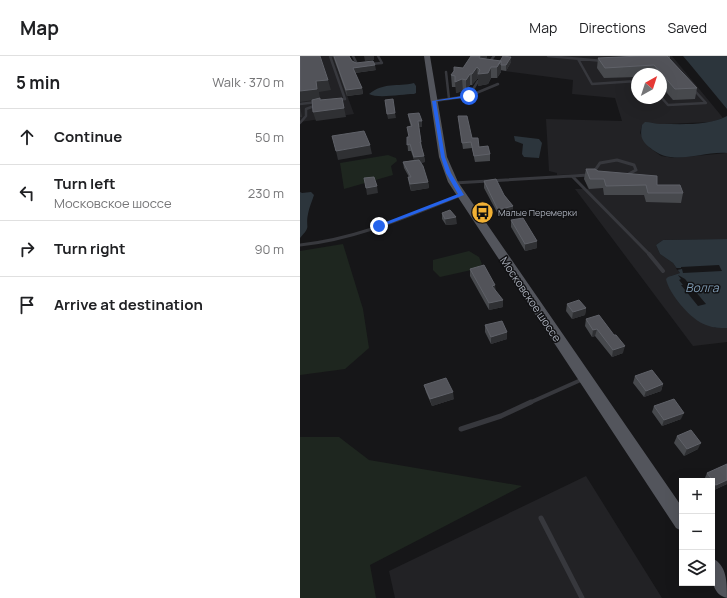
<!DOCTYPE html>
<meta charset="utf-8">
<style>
:root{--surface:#fff;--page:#f6f6f6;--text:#202124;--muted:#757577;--line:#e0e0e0}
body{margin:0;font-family:Manrope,sans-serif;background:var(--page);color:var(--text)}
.controls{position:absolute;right:12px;bottom:12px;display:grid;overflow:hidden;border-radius:0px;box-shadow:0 4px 16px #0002}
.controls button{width:36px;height:36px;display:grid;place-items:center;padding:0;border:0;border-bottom:1px solid var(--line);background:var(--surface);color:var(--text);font:20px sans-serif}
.compass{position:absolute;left:331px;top:12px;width:36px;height:36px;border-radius:50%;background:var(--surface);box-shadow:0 4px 16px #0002;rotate:39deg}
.stop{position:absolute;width:12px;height:12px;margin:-9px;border:3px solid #2563eb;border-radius:50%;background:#fff}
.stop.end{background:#2563eb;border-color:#fff;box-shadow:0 1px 4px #0008}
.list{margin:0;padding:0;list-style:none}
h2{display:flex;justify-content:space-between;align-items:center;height:52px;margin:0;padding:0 16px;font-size:17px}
h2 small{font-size:13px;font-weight:400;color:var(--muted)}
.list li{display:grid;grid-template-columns:26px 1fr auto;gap:12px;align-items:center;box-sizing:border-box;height:56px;padding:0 16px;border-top:1px solid var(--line)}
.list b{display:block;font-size:15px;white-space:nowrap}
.list p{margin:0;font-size:13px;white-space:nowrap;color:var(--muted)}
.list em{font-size:13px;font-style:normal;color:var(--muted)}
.icon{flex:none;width:22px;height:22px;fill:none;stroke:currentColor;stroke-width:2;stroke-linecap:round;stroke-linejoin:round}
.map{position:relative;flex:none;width:427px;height:542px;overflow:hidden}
header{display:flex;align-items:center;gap:24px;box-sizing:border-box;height:56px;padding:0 20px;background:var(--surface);border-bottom:1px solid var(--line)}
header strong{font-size:19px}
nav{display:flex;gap:22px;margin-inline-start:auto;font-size:14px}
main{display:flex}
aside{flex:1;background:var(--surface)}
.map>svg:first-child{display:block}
</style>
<header>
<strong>Map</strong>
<nav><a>Map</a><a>Directions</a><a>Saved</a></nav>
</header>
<main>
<aside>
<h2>5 min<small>Walk · 370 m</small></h2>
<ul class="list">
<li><svg class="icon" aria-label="ahead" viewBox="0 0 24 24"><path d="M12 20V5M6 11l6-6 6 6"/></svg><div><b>Continue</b></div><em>50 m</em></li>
<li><svg class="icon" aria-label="left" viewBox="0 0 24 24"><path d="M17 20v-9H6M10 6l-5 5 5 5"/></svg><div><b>Turn left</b><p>Московское шоссе</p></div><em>230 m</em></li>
<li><svg class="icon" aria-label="right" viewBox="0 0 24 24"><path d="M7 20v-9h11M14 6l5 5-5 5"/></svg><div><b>Turn right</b></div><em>90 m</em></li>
<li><svg class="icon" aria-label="arrive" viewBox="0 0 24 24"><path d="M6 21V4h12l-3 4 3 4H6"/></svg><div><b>Arrive at destination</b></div></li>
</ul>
</aside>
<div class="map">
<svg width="427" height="542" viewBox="0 0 427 542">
<rect width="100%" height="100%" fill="#161618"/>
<path fill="#222225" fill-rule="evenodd" d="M0 0H42L44 11 37 12 54 58 0 66Z
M205 0H372L419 57 423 62 411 66 342 69 340 77 350 92 361 100 374 102 427 97V183L363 184 356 189 360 198 373 207 380 217 371 220 415 272H427V286L393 290 275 133H288L283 118 257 119V117L249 115 246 63 322 65 315 42 272 38 273 24 196 14ZM337 18H361V42H337Z
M286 420 362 542H95L89 515Z"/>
<path fill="#1e261f" d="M88 99 96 102 97 105 91 110 93 119 44 133 40 107Z
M43 188 63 253 69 292 45 313 0 319V195Z
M169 195 179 201 182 208 176 213 140 221 133 214V204Z
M0 381H39L69 404 222 430 70 509 76 542H0Z"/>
<path fill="#2c353c" d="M383 0H427V53L389 7Z
M114 27 116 30V37L114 38C103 38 78 43 69 38 84 26 97 31 114 27Z
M427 60V97C399 95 373 112 349 91 341 84 340 79 342 69L345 66C350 66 355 68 361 68 382 68 408 70 427 60Z
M214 80 239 83 242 87 239 102 224 101 222 98 223 88 215 85Z
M0 136 2 137 11 136 14 139C12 145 9 152 8 158 5 173 12 169 0 182Z
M427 183V272C420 272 413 272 406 269 391 264 369 238 366 223L368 221 380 217 373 207 360 198 356 189 363 184Z"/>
<path fill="#161618" d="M419 209 422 215 383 217 382 213 377 214 376 212H381V211Z
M378 219 385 223 406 248 398 250 381 229H383L379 224 381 223Z"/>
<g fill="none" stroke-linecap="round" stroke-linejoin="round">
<path stroke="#37383d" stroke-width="2.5" d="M32 0H30L45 43 38 44
M53 0 58 10
M248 0 303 5
M278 3 292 28 337 25
M70 8 82 7 78 0
M188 8 194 0
M146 16 149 43
M169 40 178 25
M361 41 368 49 406 47 394 34
M134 45 169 40 198 28
M0 48 17 46
M0 67 6 60V53L17 49"/>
<path stroke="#37383d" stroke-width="3" d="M293 117 300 107 317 104 334 109 336 114 325 120
M272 120 350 199
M154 127 289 119
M0 189C57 183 108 160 161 139"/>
<path stroke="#37383d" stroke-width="4" d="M349 198 363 215
M229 347 283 323"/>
<path stroke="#37383d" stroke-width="5" d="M161 373 201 360 231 346
M241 462 282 542"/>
<path fill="#53555c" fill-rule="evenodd" d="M124 0H130L147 101 158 126 382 451V475L376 472 148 126 139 101Z
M412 502C427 509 427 526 427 542 409 538 412 516 412 502Z"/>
</g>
<path fill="#47494d" d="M33 0H49L52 5 76 14 55 17 62 32 63 38 47 40Z
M341 0H370V2H369L397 32 395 43 373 44 361 30V18H337V21L304 22 297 12 298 2Z
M187 1 186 3 211 6 206 15 201 14V16L197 22H191L188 28 178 30V22L172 29H170L166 35H163L156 37V31H152L151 19 163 12Z
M108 58 122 71H119L122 92 124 100 125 106 120 107 128 126 129 132 111 135 109 128 108 121H109L104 112 103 106 114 104 111 95H108L107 81H109L111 71 109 64Z
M158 60 172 82 179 91 190 98V105L175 106 172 92 163 93Z
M286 113 298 115 357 129 383 137 381 147 346 146 344 139H304L303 132 289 133 284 123Z
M184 125 204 139 213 150V157L199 160 184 132Z
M142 157 157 168 146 169 142 163Z
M211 164 237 185V192L225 195 211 171Z
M170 213 203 244V251L189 254 170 220Z
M267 248 286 252 285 259 272 263 266 255Z
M286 263 314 279 323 297 312 301 295 280 292 281 285 270Z
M185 269 207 276V283L191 288 185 276Z
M335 320 363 328 361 335 344 341 333 327Z
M124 329 154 343 132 350 126 336Z
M354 350 381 363 362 370 352 356Z
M377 380 398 393 384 400 374 387Z
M407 417 427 428 412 435V425H405L404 424Z"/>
<path fill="#2f3033" d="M64 0H74V4L65 5Z
M180 0H187V1L180 13 179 2Z
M211 1V6L206 15V9Z
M201 5V16L197 22V11Z
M75 9 76 14 54 17 53 12Z
M177 11 178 22 172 29V18Z
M191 11V22L188 28 178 30V18Z
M170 18V29L166 35V24Z
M162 23 163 35 156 37 155 26Z
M28 24 31 34 19 36 20 43 0 46V35L16 25Z
M62 32 63 38 47 40 46 34Z
M42 42 46 61 16 65 13 56Z
M0 50 2 61H0Z
M95 57 96 62 88 63 87 58Z
M118 65H122V71H119Z
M70 89 72 98 38 104 36 95Z
M124 100 125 106 114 108V101Z
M128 126 129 132 111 135 110 128Z
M77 130 78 137 67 139 66 132Z
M213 150V157L199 160 198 154Z
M156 161 157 168 146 169 145 163Z
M237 185V192L225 195V188Z
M195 229 196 236 192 230Z
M203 244V251L189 254V247Z
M286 252 285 259 272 263 273 256Z
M297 273 295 280 292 281 293 274Z
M207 276V283L191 288V281Z
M325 290 323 297 312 301 313 294Z
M363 328 361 335 344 341 346 335Z
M153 336 154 343 132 350 130 343Z
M384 357 381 363 362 370 364 364Z
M401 387 398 393 384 400 387 393Z
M427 424V428L412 435 416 429Z"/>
<path fill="#525359" stroke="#5f6168" d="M0 0H20L28 24 16 25 17 33 0 35Z
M34 0H49L52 5 56 7 73 5 75 9 53 12 62 32 46 34Z
M171 0H180L179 2 201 5 197 11H191L188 17 178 18 180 14 177 11 172 18H170L166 24 162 23 155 26V20L151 19 154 15V11L163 12Z
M203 0 211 1 206 9H201V5L198 9Z
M341 0H367L397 32 375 33 354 9 305 12 298 2Z
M20 42V44L42 42 44 52 13 56 12 44Z
M93 43 95 57 87 58 85 44Z
M119 57 122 65H118L121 86H120L124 100 114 101 110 88 107 89V81H109L107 71 112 70 108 58Z
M158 60H167L172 82H178L179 91 188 90 190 98 174 100 171 86 162 87Z
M64 75 70 89 36 95 32 80Z
M119 104 123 110 128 126 110 128 108 121H111L103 106Z
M286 113H295L298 115 357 120V129H380L383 137H348L346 129 306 130 304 123H290Z
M74 121 77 130 66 132 64 122Z
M196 123 204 139 213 150 198 154 184 125Z
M150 154 156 161 145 163 142 157Z
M223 162 237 185 225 188 211 164Z
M184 209 195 229 192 230 203 244 189 247 170 213Z
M279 244 286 252 273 256 267 248Z
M299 259 314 279H316L325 290 313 294 297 273 293 274 286 263Z
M202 265 207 276 191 281 185 269Z
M352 314 363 328 346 335 335 320Z
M146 322 153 336 130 343 124 329Z
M374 343 384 357 364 364 354 350Z
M391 374 401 387 387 393 377 380Z
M427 408V424L416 429 407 417Z"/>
<path fill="#2563eb" d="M169 39 170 41 136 45 145 101 151 117 164 139 81 171H78V169L158 138 146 117 141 101 132 45Z"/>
<defs>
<symbol id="bus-disc" viewBox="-11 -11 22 22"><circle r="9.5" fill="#f2b134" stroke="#111113"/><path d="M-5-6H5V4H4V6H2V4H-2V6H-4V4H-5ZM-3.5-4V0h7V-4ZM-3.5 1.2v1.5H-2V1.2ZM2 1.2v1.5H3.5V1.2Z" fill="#111"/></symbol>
</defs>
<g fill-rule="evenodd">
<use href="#bus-disc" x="170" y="144" width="25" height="25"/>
</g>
<g text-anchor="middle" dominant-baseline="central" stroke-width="3" stroke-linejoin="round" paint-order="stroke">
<g font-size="9" fill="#a8adb8" stroke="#111113" text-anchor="start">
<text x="198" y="156">Малые Перемерки</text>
</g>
<g font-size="11" fill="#a8adb8" stroke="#111113">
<text transform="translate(231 243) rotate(56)">Московское шоссе</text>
</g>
<g font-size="12" font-style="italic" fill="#7f9bb3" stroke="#111113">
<text x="402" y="231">Волга</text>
</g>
</g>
</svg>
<div class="controls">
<button>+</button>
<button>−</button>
<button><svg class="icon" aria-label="layers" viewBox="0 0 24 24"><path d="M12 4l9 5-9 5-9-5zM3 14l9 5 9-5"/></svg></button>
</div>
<svg class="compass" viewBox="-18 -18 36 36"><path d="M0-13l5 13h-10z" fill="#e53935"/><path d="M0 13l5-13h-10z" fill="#757577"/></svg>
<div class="stop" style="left:169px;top:40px"></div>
<div class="stop end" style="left:79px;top:170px"></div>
</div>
</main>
